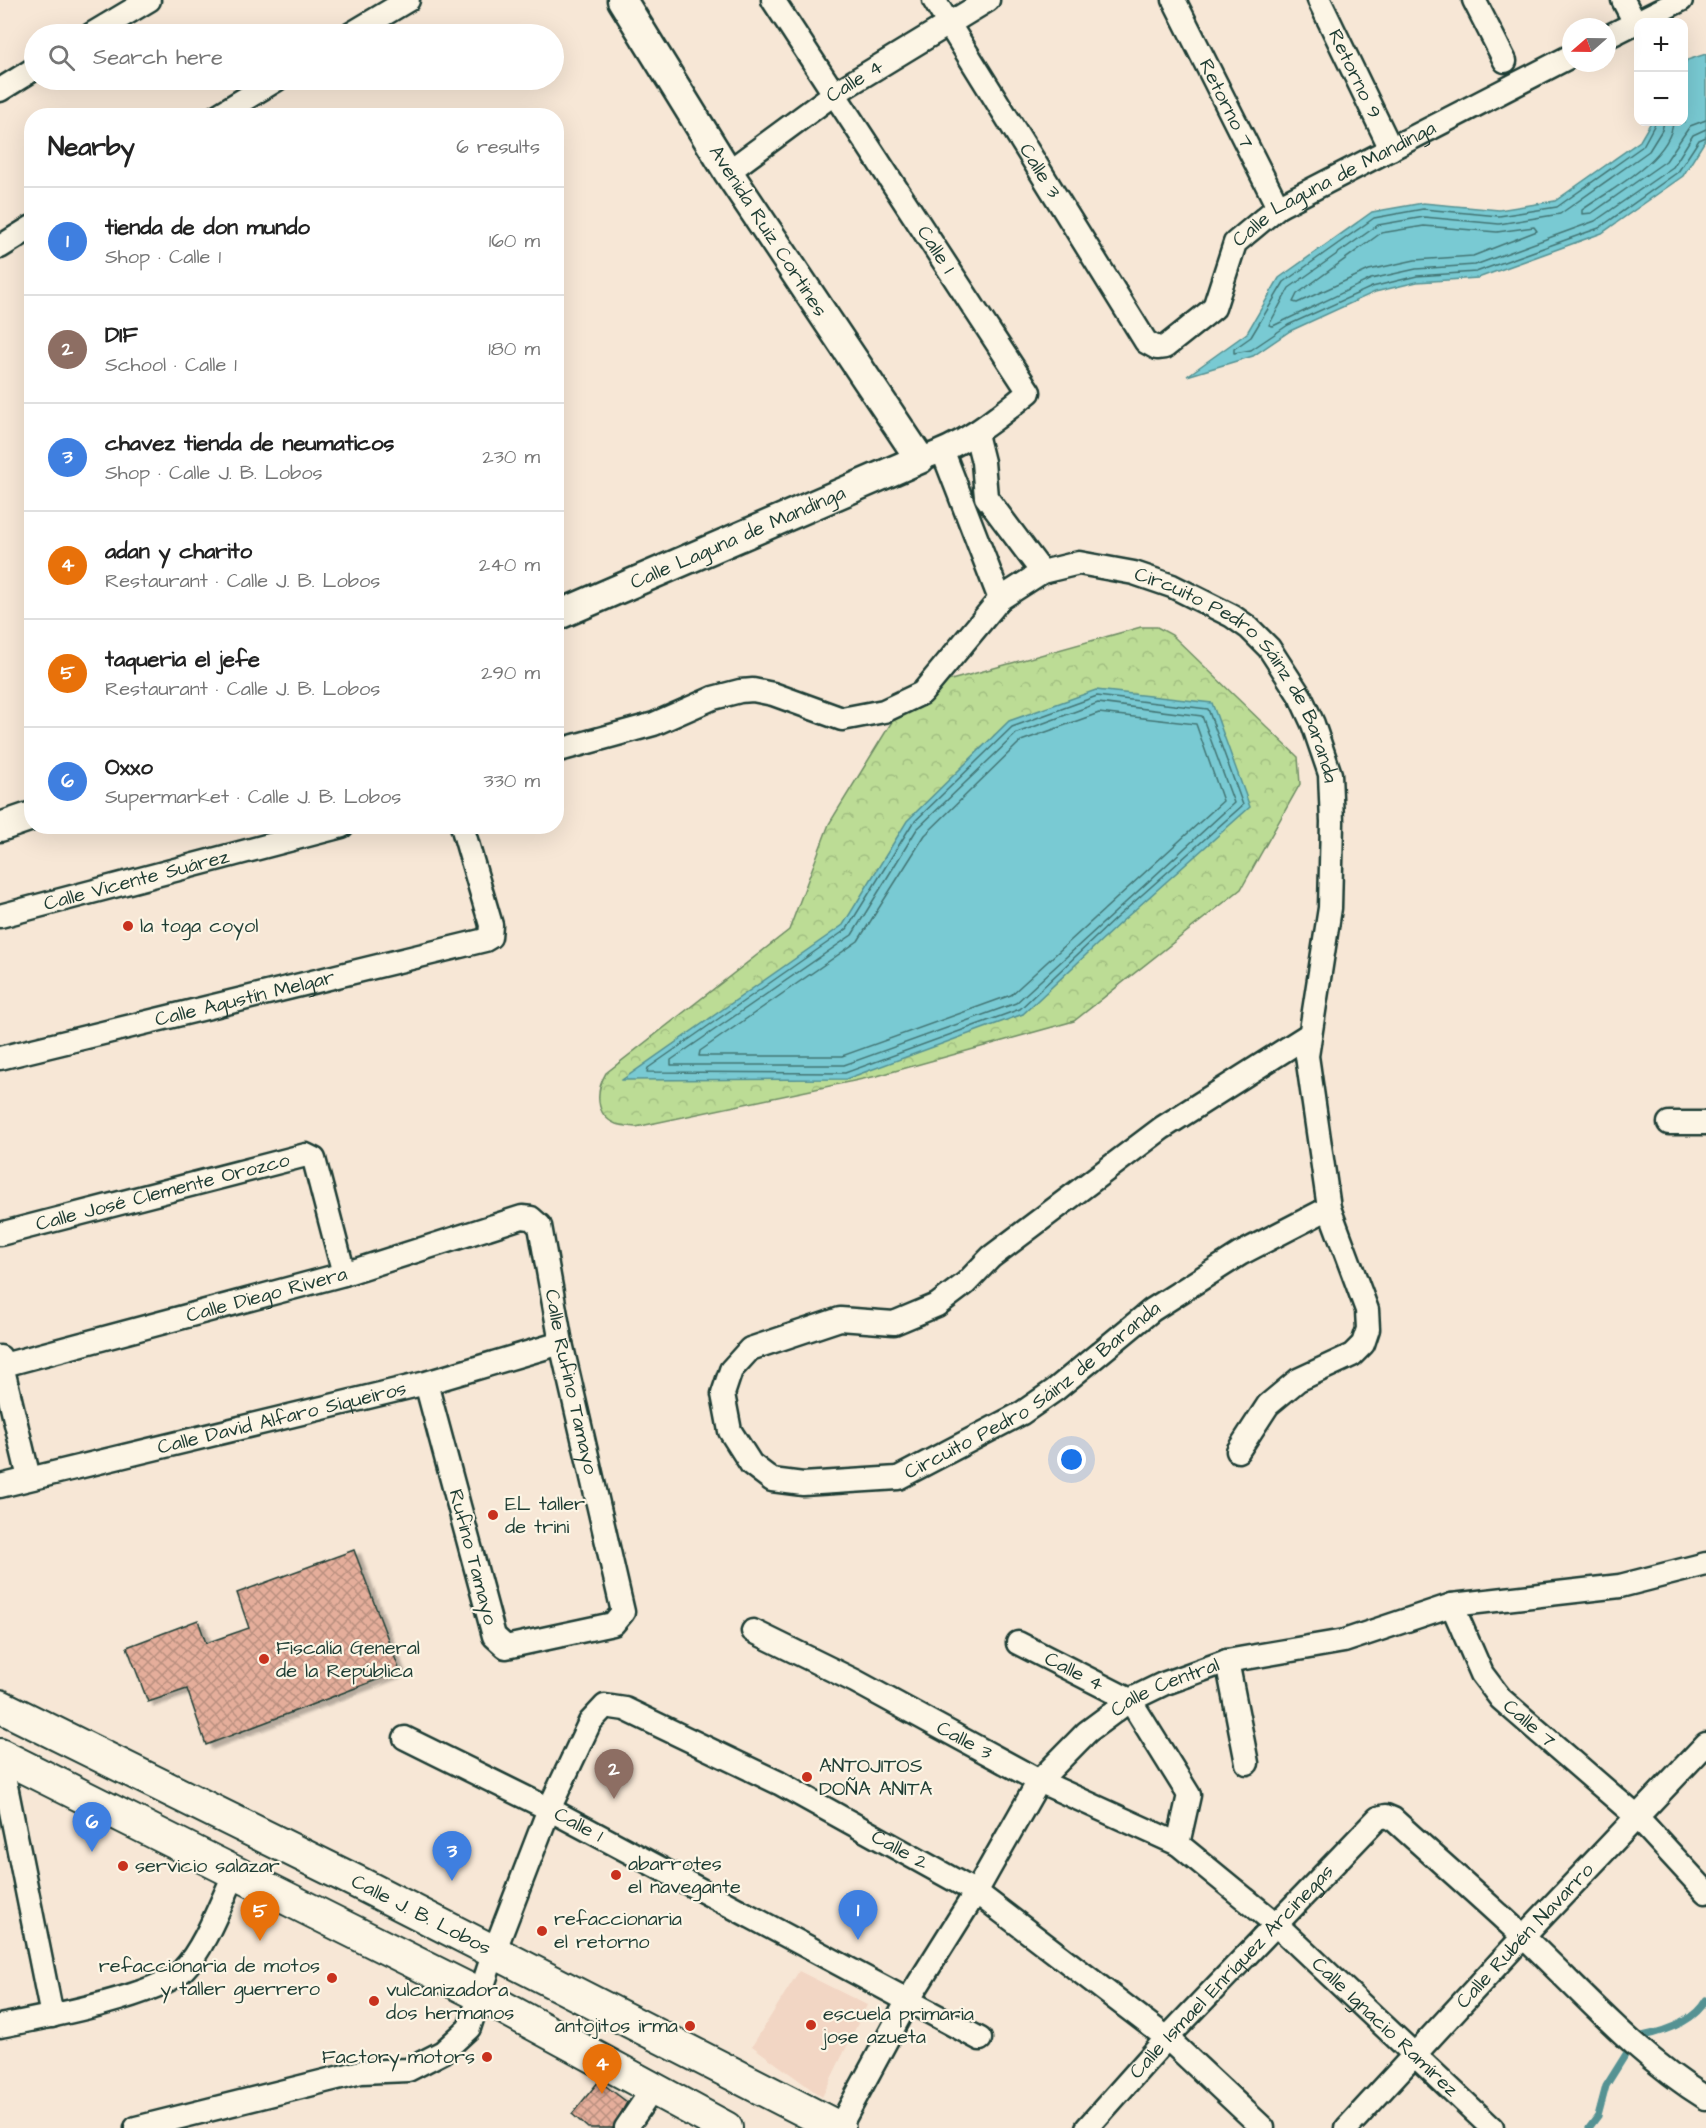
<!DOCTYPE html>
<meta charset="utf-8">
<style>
:root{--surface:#fff;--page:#f2f2f2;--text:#222;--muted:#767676;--line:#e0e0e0;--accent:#c8321e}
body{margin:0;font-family:"Architects Daughter",sans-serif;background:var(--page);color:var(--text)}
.controls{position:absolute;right:18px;top:18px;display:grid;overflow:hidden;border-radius:12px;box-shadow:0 6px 24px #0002}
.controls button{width:54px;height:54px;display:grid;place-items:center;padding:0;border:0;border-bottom:2px solid var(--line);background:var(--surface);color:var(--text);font:30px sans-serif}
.compass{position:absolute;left:1562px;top:18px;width:54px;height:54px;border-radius:50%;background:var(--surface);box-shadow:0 6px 24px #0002;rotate:250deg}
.you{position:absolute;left:1072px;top:1460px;width:21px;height:21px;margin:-15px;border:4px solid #fff;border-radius:50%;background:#1a73e8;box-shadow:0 0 0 9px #1a73e833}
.badge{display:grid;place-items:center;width:39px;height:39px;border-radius:50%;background:var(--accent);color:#fff;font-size:20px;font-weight:700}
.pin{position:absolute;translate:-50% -50px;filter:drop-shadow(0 2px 3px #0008)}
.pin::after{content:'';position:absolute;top:32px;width:21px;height:18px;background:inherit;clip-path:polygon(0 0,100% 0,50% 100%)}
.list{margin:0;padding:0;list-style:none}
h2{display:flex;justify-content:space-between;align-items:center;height:78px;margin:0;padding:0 24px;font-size:26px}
h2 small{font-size:20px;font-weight:400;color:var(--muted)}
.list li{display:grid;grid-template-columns:39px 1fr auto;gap:18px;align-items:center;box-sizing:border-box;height:108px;padding:0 24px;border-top:2px solid var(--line)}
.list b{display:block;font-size:22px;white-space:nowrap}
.list p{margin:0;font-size:20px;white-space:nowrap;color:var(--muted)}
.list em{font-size:20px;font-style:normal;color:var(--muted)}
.icon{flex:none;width:33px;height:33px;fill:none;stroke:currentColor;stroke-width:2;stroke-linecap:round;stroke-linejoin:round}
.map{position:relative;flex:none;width:1706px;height:2128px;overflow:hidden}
.search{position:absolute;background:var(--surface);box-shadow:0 6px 24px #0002;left:24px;top:24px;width:540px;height:66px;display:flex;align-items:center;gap:15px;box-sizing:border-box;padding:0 21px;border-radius:33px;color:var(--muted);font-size:22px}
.panel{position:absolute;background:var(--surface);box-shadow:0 6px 24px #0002;left:24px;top:108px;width:540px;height:726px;border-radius:24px}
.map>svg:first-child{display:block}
</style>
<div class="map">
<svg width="1706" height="2128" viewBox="0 0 1706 2128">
<defs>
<pattern id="forest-crowns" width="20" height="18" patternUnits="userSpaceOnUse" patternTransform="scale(1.5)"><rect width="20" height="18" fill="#bcdc95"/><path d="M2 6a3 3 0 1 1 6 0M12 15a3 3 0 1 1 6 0" fill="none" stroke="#a1be81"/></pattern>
<pattern id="building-cross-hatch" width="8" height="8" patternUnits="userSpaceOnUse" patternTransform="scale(1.5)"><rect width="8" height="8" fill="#e5ae9b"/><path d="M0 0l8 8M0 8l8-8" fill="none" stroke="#b98f7f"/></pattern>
<filter id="shadow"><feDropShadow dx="6" dy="4" stdDeviation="1.5" flood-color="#0004"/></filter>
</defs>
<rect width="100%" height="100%" fill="#f7e7d6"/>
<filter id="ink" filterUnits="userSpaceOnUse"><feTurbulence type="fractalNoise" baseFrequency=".0167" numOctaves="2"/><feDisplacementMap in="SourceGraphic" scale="12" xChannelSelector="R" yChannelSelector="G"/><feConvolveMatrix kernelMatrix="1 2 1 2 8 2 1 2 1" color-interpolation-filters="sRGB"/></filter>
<g filter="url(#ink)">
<path fill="#f2d6c4" d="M799 1971 867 2005 822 2097 752 2046Z"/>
<path fill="url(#forest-crowns)" stroke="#6e8c64" stroke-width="1.5" d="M1141 627H1157L1172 635 1298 757 1300 784 1241 889 1074 1021 877 1076 636 1127C630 1126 622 1126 616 1124 594 1115 596 1090 606 1073L789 930 829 824 904 702 919 689Z"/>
<path fill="#79cad3" stroke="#559293" stroke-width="1.5" d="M1706 54V139L1683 176 1602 233 1478 278 1417 282 1375 292 1290 331 1253 356 1187 376 1247 333 1279 278 1372 212 1423 203 1499 210 1555 201 1640 141 1651 122H1684V67L1687 60Z
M1096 690 1212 703 1250 807 1120 923 1023 1014 846 1079 622 1080 843 925 907 821 1009 721Z"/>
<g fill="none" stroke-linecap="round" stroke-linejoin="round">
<path stroke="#437574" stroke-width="1.5" d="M1656 122 1643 146 1557 207 1499 216 1423 209 1374 218 1284 282 1251 337 1234 349V353L1251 350 1288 325 1372 287 1417 276 1476 272 1599 228 1678 172 1699 140 1706 137
M1664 122 1662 130 1649 151 1560 214 1499 224 1424 217 1378 225 1289 288 1269 325 1273 326 1371 279 1416 269 1475 265 1595 221 1673 167 1693 135 1706 129
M1673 122C1671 159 1610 190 1582 210V214L1592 213 1666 161 1690 126 1706 120
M1424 226 1497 232 1534 227 1537 231 1473 256 1415 260 1369 270 1297 303 1293 302 1297 294 1381 233Z
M1097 696 1208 709 1243 805 1116 918 1020 1009 845 1073 647 1072 648 1068 847 929 912 824 1012 727Z
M1098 703 1202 716 1234 803 1016 1003 844 1065H671V1060L852 935 917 829 1017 733Z
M1099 713 1196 724 1223 801 1011 995 842 1056H699L700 1051 858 941 925 835 1021 741Z"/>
<path stroke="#559293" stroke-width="7" d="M1642 2036C1666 2031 1694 2022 1706 2000
M1589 2128 1598 2116 1606 2086 1626 2054"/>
</g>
<path fill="url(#building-cross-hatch)" stroke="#1f3d34" stroke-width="1.5" filter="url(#shadow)" d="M354 1550 400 1671 206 1745 187 1689 148 1702 127 1647 198 1620 206 1643 249 1628 237 1593Z
M599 2081 627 2102 613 2128H588L572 2114Z"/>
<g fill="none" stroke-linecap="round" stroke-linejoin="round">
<defs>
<g id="minor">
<path id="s1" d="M773 0 1029 392C995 420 963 446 920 459"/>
<path id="s2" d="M934 0 1146 342 1157 348 1165 347 1214 308 1235 243 1278 207 1571 56"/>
<path id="s3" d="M1174 0 1278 207"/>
<path id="s4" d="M1319 0 1391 149"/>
<path d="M1474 0 1505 61"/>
<path d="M1623 0 1634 21"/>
<path d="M92 34 149 0"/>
<path d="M351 34 408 0"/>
<path d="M1607 37 1681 0"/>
<path d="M0 90 34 69"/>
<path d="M217 116 276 80"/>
<path id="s5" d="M728 172 835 93 988 0"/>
<path d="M0 247 32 227"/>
<path d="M976 434 983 462 986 497 1042 572"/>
<path d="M943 452 1000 599"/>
<path id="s6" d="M563 749 654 724 713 698 740 691 753 690 773 694 842 719 884 711 922 693 1000 599 1042 572 1079 563 1134 573 1172 586 1232 616 1249 628 1269 648 1300 696 1313 724 1330 774 1332 822 1330 908 1307 1056 1329 1208 1367 1310 1368 1329 1363 1344 1352 1355 1298 1380 1268 1405 1238 1451"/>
<path id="s7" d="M0 916 342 826"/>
<path id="s8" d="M1310 1034 1162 1128 991 1257 966 1283 937 1305 894 1323 840 1319 750 1349 731 1370 723 1394 730 1431 751 1464 772 1480 803 1484 898 1478 1022 1413 1055 1390 1152 1310 1240 1254 1329 1208"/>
<path id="s9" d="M0 1058 485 940 490 937 491 925 462 826"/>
<path d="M1669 1123H1706"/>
<path id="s10" d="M0 1234 306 1155 314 1159 344 1274"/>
<path d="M0 1357 29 1478"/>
<path id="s11" d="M0 1366 344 1274 522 1217 531 1218 540 1226 561 1343 623 1612 613 1624 506 1647 494 1636 426 1383"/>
<path id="s12" d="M0 1486 426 1383 561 1343"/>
<path id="s13" d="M1452 1605 1482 1674 1501 1699 1637 1817 1706 1892"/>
<path id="s14" d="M753 1631 855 1681 1039 1781 1178 1844"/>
<path id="s15" d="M1018 1643 1130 1700 1189 1795 1178 1844 1277 1925 1492 2128"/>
<path d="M1227 1661 1247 1763"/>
<path id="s16" d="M405 1738 549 1809 980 2039"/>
<path d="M0 1756 52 2016"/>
<path d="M0 2026C41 2018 156 1997 183 1970 205 1947 221 1902 235 1873"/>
<path id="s17" d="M136 2128 361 2072 408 2070 443 2052 469 2028 494 1952 549 1809 590 1722 605 1706 625 1709 779 1783 976 1892 1167 2038 1263 2128"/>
<path d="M626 2128 652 2090"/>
<path id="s18" d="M839 2128 907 2002 976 1892 1039 1781 1087 1732 1130 1700 1163 1684 1227 1661 1344 1641 1452 1605 1620 1586 1706 1564"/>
<path id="s19" d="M1087 2128 1167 2038 1378 1818 1386 1816 1393 1819C1440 1862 1489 1904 1535 1948 1589 2000 1642 2059 1706 2098"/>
<path id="s20" d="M1347 2128 1523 1937 1706 1744"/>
</g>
<g id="tertiary">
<path id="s21" d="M556 616 920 459 728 172 622 0"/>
<path d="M0 827 32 816"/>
</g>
<g id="secondary">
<path id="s22" d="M0 1706 357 1882 839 2128"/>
<path d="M0 1755 482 1996 726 2128"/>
</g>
</defs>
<use href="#minor" stroke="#1f3d34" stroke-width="27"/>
<use href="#tertiary" stroke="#1f3d34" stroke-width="33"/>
<use href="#secondary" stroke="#1f3d34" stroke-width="36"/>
<use href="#minor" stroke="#fcf5e5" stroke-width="22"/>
<use href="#tertiary" stroke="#fcf5e5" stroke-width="28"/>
<use href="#secondary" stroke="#fcf5e5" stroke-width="32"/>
</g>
</g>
<g fill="#c8321e" stroke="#fcf5e5" stroke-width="2">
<circle cx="128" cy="926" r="6"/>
<circle cx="493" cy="1515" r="6"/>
<circle cx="264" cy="1659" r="6"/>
<circle cx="807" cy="1777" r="6"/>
<circle cx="123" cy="1866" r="6"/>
<circle cx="616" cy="1875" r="6"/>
<circle cx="542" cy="1931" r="6"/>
<circle cx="332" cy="1978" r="6"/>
<circle cx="374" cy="2001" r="6"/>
<circle cx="811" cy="2025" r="6"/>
<circle cx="690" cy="2026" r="6"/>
<circle cx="487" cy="2057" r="6"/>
</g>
<g text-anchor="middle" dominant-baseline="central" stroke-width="4.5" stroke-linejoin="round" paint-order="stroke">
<g font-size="20" fill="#1f3d34" stroke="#fcf5e5">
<text stroke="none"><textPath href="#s4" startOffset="82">Retorno 9</textPath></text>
<text stroke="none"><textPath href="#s5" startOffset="156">Calle 4</textPath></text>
<text stroke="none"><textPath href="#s3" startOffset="116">Retorno 7</textPath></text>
<text stroke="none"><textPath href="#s2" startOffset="201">Calle 3</textPath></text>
<text stroke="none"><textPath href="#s2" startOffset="670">Calle Laguna de Mandinga</textPath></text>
<text transform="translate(768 231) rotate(57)">Avenida Ruiz Cortines</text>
<text stroke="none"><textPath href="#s1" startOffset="298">Calle 1</textPath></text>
<text stroke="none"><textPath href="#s21" startOffset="198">Calle Laguna de Mandinga</textPath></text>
<text stroke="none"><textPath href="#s6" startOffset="798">Circuito Pedro Sáinz de Baranda</textPath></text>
<text stroke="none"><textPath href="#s7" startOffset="141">Calle Vicente Suárez</textPath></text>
<text stroke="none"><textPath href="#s9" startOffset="252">Calle Agustín Melgar</textPath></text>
<text stroke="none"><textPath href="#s10" startOffset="168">Calle José Clemente Orozco</textPath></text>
<text stroke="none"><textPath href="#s11" startOffset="276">Calle Diego Rivera</textPath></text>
<text stroke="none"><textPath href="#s11" startOffset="723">Calle Rufino Tamayo</textPath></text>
<text stroke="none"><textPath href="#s8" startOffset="1102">Circuito Pedro Sáinz de Baranda</textPath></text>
<text stroke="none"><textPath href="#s12" startOffset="290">Calle David Alfaro Siqueiros</textPath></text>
<text transform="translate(473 1557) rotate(75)">Rufino Tamayo</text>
<text stroke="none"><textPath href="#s15" startOffset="63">Calle 4</textPath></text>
<text stroke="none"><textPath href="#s18" startOffset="560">Calle Central</textPath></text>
<text stroke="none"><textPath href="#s13" startOffset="144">Calle 7</textPath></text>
<text stroke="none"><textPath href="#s14" startOffset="238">Calle 3</textPath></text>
<text stroke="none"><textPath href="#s16" startOffset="194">Calle 1</textPath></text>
<text stroke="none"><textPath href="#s17" startOffset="1034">Calle 2</textPath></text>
<text stroke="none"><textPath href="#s22" startOffset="470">Calle J. B. Lobos</textPath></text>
<text stroke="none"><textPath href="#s20" startOffset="262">Calle Rubén Navarro</textPath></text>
<text stroke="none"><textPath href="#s19" startOffset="213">Calle Ismael Enríquez Arcinegas</textPath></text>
<text stroke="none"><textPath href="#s15" startOffset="564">Calle Ignacio Ramírez</textPath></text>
</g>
<g font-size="20" fill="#1f3d34" stroke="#fcf5e5" text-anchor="start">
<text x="140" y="926">la toga coyol</text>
<text x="505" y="1504">EL taller<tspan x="505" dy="23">de trini</tspan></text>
<text x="276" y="1648">Fiscalía General<tspan x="276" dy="23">de la República</tspan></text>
<text x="819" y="1766">ANTOJITOS<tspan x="819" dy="23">DOÑA ANITA</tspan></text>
<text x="628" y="1864">abarrotes<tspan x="628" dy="23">el navegante</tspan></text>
<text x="135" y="1866">servicio salazar</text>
<text x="554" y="1919">refaccionaria<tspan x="554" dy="23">el retorno</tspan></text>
<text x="320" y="1966" text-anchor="end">refaccionaria de motos<tspan x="320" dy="23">y taller guerrero</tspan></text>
<text x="386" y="1990">vulcanizadora<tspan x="386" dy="23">dos hermanos</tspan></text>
<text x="823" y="2014">escuela primaria<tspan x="823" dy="23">jose azueta</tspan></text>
<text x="678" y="2026" text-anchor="end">antojitos irma</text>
<text x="475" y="2057" text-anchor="end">Factory motors</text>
</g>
</g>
</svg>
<div class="controls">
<button>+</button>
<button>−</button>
</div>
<svg class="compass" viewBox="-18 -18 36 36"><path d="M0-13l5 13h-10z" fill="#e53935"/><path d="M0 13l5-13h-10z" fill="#767676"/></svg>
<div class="you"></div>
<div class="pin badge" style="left:858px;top:1940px;background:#3f7fe0">1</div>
<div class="pin badge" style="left:614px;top:1799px;background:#8d6e63">2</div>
<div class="pin badge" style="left:452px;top:1881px;background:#3f7fe0">3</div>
<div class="pin badge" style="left:602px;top:2094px;background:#e8710a">4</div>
<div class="pin badge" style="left:260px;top:1941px;background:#e8710a">5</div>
<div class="pin badge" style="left:92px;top:1852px;background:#3f7fe0">6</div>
<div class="search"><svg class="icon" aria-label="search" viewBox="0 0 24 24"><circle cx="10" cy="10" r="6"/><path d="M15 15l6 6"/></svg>Search here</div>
<section class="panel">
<h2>Nearby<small>6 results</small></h2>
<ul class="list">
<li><span class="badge" style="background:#3f7fe0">1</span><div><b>tienda de don mundo</b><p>Shop · Calle 1</p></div><em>160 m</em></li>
<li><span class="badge" style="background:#8d6e63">2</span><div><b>DIF</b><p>School · Calle 1</p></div><em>180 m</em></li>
<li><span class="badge" style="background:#3f7fe0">3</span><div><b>chavez tienda de neumaticos</b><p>Shop · Calle J. B. Lobos</p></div><em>230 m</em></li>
<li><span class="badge" style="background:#e8710a">4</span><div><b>adan y charito</b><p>Restaurant · Calle J. B. Lobos</p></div><em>240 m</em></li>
<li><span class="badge" style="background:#e8710a">5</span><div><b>taqueria el jefe</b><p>Restaurant · Calle J. B. Lobos</p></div><em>290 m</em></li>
<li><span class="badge" style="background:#3f7fe0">6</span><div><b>Oxxo</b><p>Supermarket · Calle J. B. Lobos</p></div><em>330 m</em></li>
</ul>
</section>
</div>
